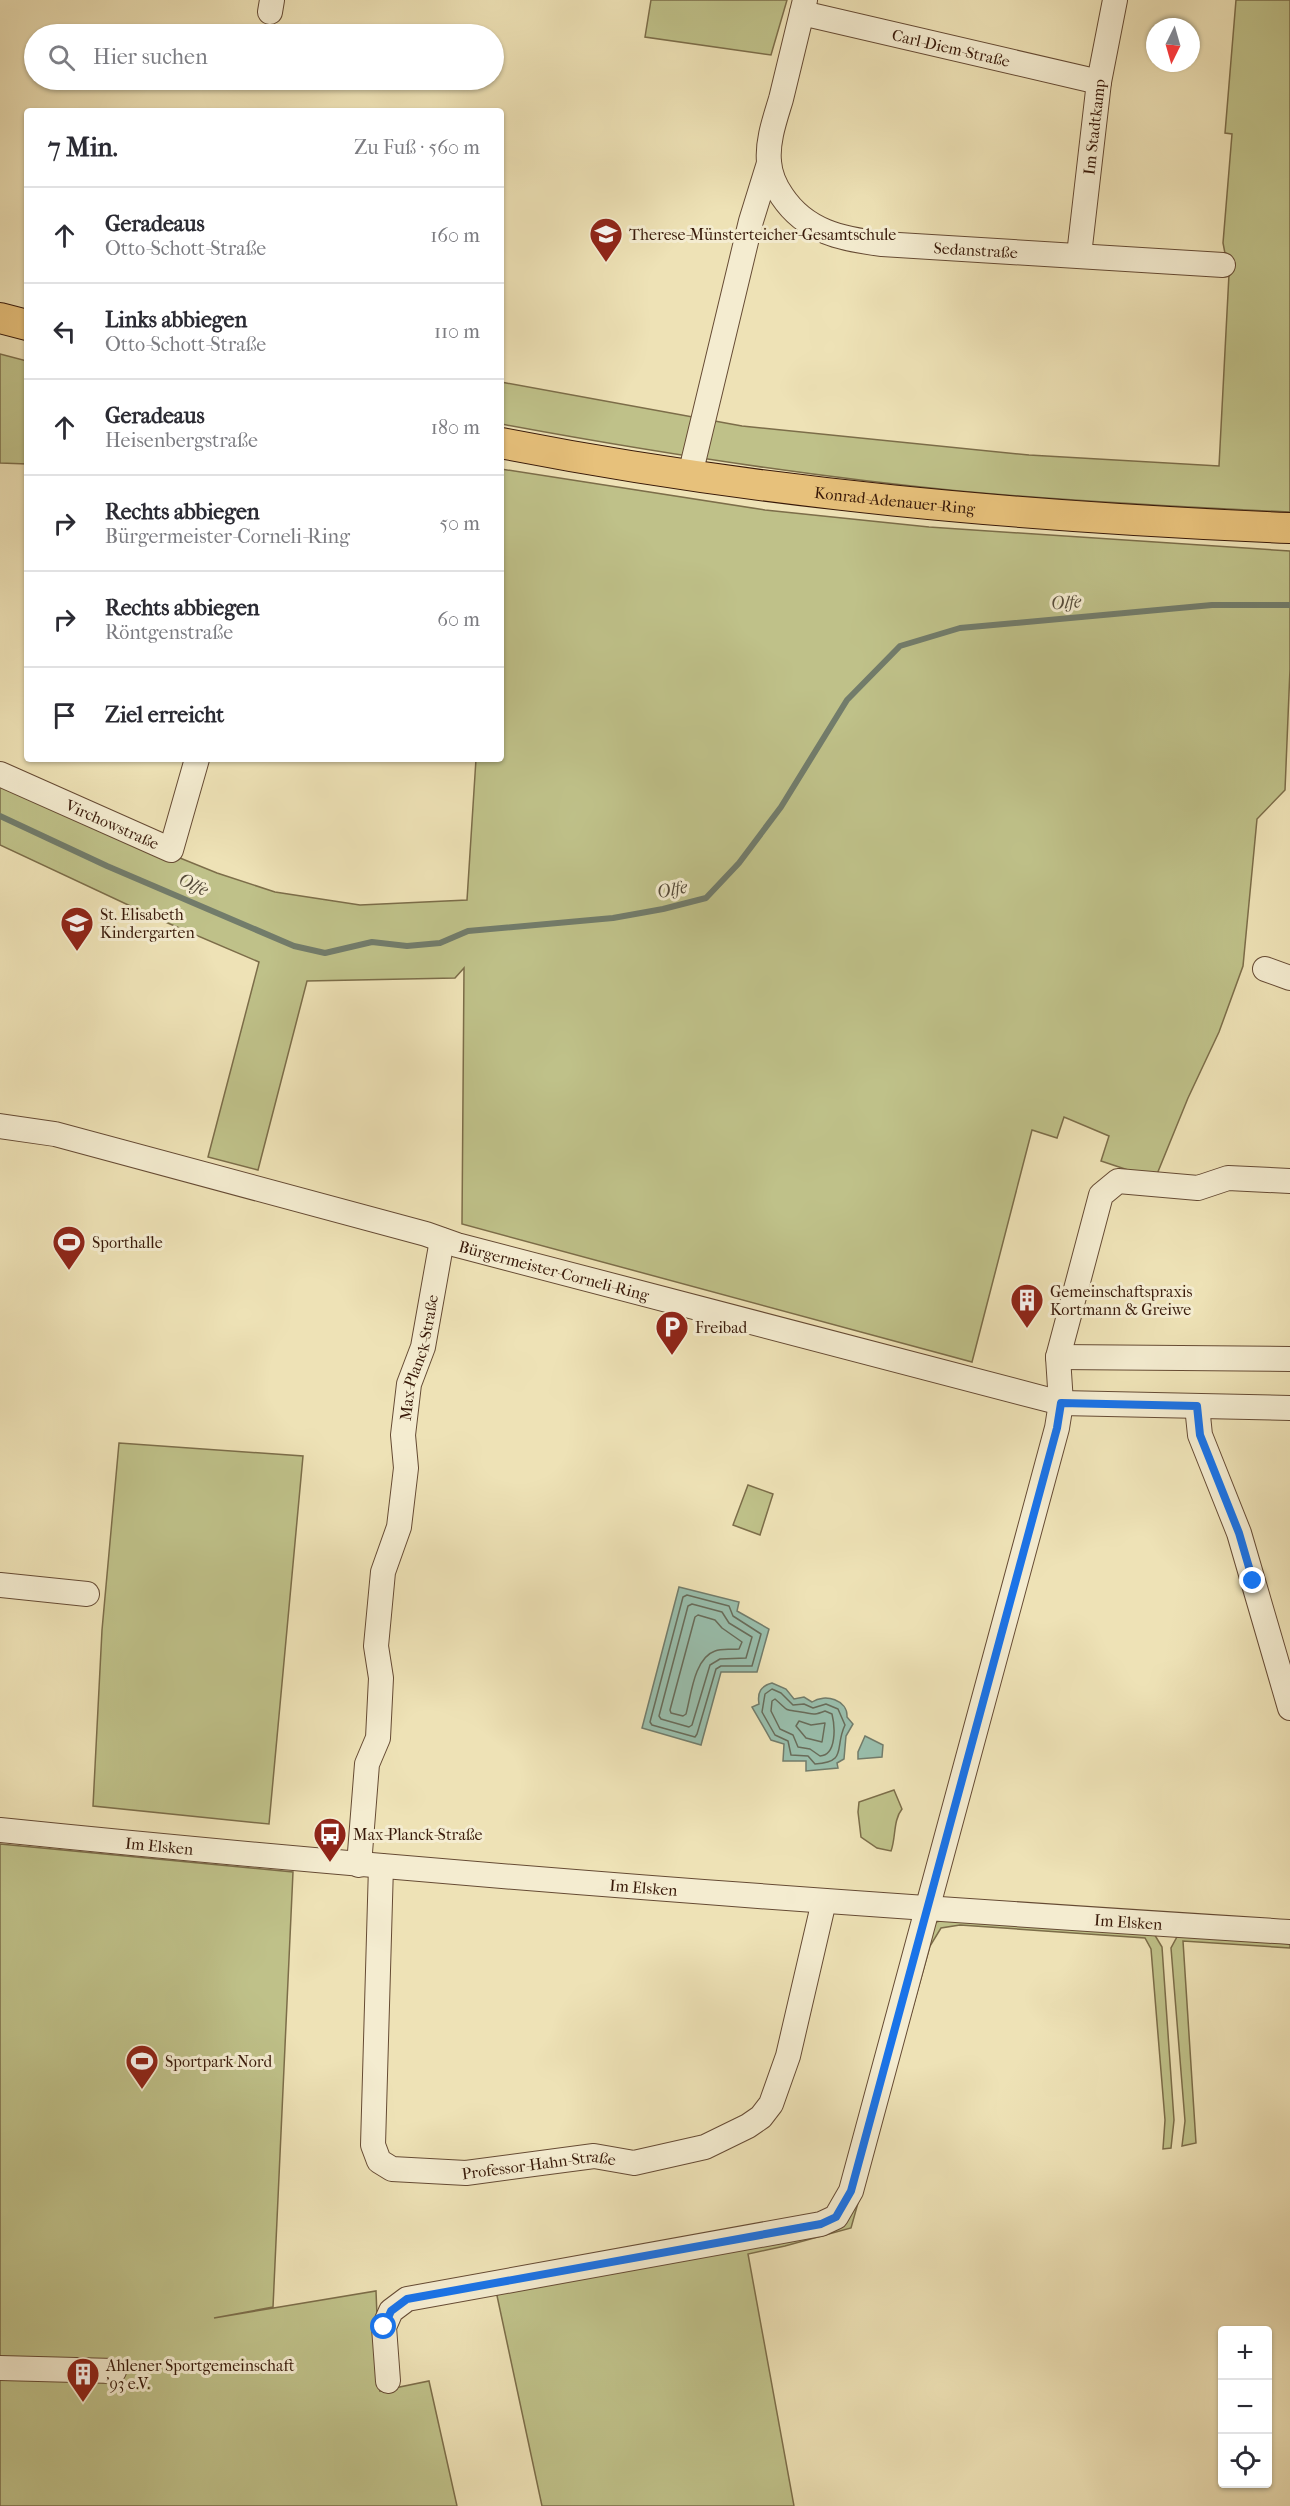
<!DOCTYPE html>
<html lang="de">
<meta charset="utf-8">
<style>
:root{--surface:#fff;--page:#f7f7f7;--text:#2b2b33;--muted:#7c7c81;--line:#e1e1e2}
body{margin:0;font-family:"IM FELL French Canon",serif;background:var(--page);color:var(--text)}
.controls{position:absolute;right:18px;bottom:18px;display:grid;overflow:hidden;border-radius:6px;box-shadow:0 2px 4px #0004}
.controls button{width:54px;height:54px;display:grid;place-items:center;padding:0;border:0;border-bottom:2px solid var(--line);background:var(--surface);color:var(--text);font:30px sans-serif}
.compass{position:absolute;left:1146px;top:18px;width:54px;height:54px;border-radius:50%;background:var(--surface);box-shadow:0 2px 4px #0004;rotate:185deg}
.stop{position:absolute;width:18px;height:18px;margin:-14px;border:4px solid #1a73e8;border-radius:50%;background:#fff}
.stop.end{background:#1a73e8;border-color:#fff;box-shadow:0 2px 6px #0008}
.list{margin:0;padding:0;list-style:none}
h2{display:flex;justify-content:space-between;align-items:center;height:78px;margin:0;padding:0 24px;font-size:26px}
h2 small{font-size:20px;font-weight:400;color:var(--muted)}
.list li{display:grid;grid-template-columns:39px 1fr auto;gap:18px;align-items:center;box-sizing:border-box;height:96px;padding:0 24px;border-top:2px solid var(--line)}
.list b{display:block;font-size:22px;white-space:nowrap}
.list p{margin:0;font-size:20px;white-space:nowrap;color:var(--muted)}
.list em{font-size:20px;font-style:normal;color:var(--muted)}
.icon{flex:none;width:33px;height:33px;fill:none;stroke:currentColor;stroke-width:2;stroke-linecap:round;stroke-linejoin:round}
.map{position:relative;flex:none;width:1290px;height:2506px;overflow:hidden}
.search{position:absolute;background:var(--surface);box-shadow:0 2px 4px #0004;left:24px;top:24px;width:480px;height:66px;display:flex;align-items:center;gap:15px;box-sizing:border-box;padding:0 21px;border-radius:33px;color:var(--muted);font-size:22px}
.panel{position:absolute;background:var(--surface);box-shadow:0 2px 4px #0004;left:24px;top:108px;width:480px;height:654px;border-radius:6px}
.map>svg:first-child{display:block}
</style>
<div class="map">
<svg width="1290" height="2506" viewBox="0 0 1290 2506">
<rect width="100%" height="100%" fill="#eee2b6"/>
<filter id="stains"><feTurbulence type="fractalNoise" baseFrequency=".00333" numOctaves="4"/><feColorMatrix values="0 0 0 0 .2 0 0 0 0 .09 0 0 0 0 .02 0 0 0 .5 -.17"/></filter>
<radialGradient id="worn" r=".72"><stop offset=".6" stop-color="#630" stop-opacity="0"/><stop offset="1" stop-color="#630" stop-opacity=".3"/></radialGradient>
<path fill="#bfc189" stroke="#7c6d49" stroke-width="1.5" d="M651 0H787L771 55 645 37Z
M1236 0H1290V512C1180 507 1069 501 959 491 806 476 652 452 501 424V382L742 426 1029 455 1219 466 1229 274 1223 243 1232 134 1225 133Z
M0 354 27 361V464L0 463Z
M501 469 765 510 929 527 1290 551V669L1285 790 1257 819 1243 966 1219 1032 1188 1098 1155 1179 1101 1161 1109 1136 1064 1117 1057 1138 1032 1130 972 1362 462 1224 464 968 455 978 307 981 258 1170 208 1157 259 962 156 918 0 845V785L217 873 275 892 360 905 467 900 476 759H501Z
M119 1443 303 1456 269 1824 93 1806 102 1630Z
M748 1485 773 1494 760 1535 733 1525Z
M894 1790 902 1809C893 1820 896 1838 891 1851L877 1848 861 1837 858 1812 859 1802Z
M0 1844 293 1872 273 2307 214 2318 376 2291 380 2391 429 2381 457 2506H0Z
M948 1919 1153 1932 1162 1947 1174 2120 1171 2148 1163 2149 1165 2120 1151 1949 1145 1938 960 1925 941 1928 930 1946 851 2228 785 2246 748 2254 794 2506H542L496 2291 830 2228 931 1927 936 1922Z
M1178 1935 1290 1942V1948L1183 1941 1196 2143 1182 2146 1185 2121 1171 1948Z"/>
<path fill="#99beac" stroke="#727c6b" stroke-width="1.5" d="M679 1587 739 1602 737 1611 769 1629 757 1672H721L701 1745 642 1728Z
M772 1683 786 1689 794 1699 804 1697 812 1702C825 1693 848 1700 847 1717L853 1724 846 1736 844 1759 837 1763 838 1768 806 1771V1761H783L784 1744 771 1740 752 1707 759 1704C757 1692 761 1686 772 1683Z
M865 1736 883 1745 882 1757 858 1759V1752Z"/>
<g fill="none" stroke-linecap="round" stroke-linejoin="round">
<path stroke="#686c5a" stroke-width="1.5" d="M687 1595 729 1606 733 1616 761 1634 752 1666H721L716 1669 697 1734 695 1737 652 1725 650 1722 683 1597Z
M692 1604 722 1612 729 1623 752 1637 746 1658 720 1659 710 1665 692 1725 689 1727 661 1719 659 1716 688 1606Z
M698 1615 715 1620 722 1628 742 1642 739 1649C731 1650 722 1648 715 1651 694 1658 691 1696 686 1714L683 1716 671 1713 670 1710 695 1617Z
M772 1689 781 1693 793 1705 804 1704 813 1708 826 1704 838 1709 845 1725C834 1748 848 1762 815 1764L808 1756 791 1755 788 1741 775 1735 762 1712 765 1694Z
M775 1699C790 1712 782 1709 801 1712 814 1714 812 1716 825 1711L832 1714C835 1726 837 1755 820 1756L810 1749 798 1747 793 1735 780 1729 771 1711 772 1701Z
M799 1721 811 1725 825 1723 822 1742 806 1738 796 1726Z"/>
<path stroke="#727c6b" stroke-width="6" d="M0 816 107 866 294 946 325 953 372 942 407 946 440 943 468 931 613 918 663 909 706 898 739 863 781 807 847 700 900 646 960 628 1212 605H1290"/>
<defs>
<g id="minor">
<path id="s1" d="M805 0C797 33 789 66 781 99 775 119 767 141 769 162 770 174 775 186 782 196 806 232 842 239 882 244L1223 265"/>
<path d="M270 12 272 0"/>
<path id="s2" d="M802 13 1099 82"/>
<path id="s3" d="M1079 255 1099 82 1115 0"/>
<path d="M690 475 751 221 769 163"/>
<path id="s4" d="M0 774 171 850 197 759"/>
<path d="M1265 969 1290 978"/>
<path id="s5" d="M0 1126 55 1134 426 1234 457 1245 1061 1403 1290 1408"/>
<path d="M1058 1357 1290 1359"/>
<path d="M1197 1406 1200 1435 1239 1533 1290 1708"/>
<path d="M0 1585 87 1594"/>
<path id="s6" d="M0 1830C429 1874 860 1905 1290 1932"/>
<path id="s7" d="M359 1865 367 1764 378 1738 381 1678 376 1646 383 1572 399 1527 406 1468 403 1435 409 1384 423 1347 442 1240"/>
<path id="s8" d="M381 1866 373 2145 379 2161 392 2169 466 2173 594 2156 634 2163 705 2147 748 2126 761 2117 771 2104 788 2056 824 1901"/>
<path d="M0 2368 114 2371"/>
<path d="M388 2381 384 2327 391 2311 407 2299 821 2224 836 2217 851 2191 1057 1428 1061 1403 1058 1357 1101 1195 1118 1181 1198 1188 1228 1178 1290 1181"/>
</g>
<g id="major">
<path d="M0 318 27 325"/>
<path id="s9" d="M501 443C760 494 1026 517 1290 528"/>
</g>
</defs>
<use href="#minor" stroke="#664b34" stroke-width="26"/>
<use href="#major" stroke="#381909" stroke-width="32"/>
<use href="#minor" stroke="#f4ecd0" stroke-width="24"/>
<use href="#major" stroke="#e7c17b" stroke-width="30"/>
</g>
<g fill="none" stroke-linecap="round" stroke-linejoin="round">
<path stroke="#1a73e8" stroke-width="8" d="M384 2327 391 2311 407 2299 821 2224 836 2217 851 2191 1057 1428 1061 1403 1197 1406 1200 1435 1239 1533 1253 1581"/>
</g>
<defs>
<symbol id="school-pin" viewBox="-11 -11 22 30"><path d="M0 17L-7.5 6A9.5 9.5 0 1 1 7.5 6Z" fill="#8f2418" stroke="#f4ecd0"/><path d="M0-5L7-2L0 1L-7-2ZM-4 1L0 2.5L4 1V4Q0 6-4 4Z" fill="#fff"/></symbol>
<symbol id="stadium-pin" viewBox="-11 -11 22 30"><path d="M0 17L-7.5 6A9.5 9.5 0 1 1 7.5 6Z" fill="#8f2418" stroke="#f4ecd0"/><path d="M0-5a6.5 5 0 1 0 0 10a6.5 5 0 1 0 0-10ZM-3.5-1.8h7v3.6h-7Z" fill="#fff"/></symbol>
<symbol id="building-pin" viewBox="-11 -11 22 30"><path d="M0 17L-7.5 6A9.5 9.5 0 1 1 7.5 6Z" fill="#8f2418" stroke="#f4ecd0"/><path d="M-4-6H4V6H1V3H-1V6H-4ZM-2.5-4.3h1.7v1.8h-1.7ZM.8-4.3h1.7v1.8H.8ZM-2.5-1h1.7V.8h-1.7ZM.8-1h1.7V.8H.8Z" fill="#fff"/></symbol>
<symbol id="parking-pin" viewBox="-11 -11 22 30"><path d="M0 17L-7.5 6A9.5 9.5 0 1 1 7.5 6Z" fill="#8f2418" stroke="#f4ecd0"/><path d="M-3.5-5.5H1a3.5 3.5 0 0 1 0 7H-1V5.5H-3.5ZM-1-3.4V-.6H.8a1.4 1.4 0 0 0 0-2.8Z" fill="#fff"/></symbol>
<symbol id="bus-pin" viewBox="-11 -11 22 30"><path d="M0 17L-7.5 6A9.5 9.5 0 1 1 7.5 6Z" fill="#8f2418" stroke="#f4ecd0"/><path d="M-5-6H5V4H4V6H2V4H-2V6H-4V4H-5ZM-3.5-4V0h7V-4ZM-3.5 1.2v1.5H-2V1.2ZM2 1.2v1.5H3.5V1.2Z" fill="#fff"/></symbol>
</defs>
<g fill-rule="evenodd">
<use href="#school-pin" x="587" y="215" width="38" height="52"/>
<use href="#school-pin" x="58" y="904" width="38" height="52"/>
<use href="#stadium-pin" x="50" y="1223" width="38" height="52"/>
<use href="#building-pin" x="1008" y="1281" width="38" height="52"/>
<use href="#parking-pin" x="653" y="1308" width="38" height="52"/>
<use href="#bus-pin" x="311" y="1815" width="38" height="52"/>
<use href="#stadium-pin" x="123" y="2042" width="38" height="52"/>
<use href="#building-pin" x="64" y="2355" width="38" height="52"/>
</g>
<g text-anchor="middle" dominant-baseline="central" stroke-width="6" stroke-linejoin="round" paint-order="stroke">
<g font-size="16" fill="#381909" stroke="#f4ecd0">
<text stroke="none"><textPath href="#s2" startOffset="153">Carl-Diem-Straße</textPath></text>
<text stroke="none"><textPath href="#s3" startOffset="129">Im Stadtkamp</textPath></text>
<text stroke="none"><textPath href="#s1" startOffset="412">Sedanstraße</textPath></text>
<text stroke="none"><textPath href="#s9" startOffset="398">Konrad-Adenauer-Ring</textPath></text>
<text stroke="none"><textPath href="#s4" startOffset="123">Virchowstraße</textPath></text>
<text stroke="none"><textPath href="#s5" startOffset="573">Bürgermeister-Corneli-Ring</textPath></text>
<text stroke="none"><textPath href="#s7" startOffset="516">Max-Planck-Straße</textPath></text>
<text stroke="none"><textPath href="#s6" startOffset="160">Im Elsken</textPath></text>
<text stroke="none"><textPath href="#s6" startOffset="646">Im Elsken</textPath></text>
<text stroke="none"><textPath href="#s6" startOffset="1132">Im Elsken</textPath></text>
<text stroke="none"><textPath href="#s8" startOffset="459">Professor-Hahn-Straße</textPath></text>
</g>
<g font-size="16" fill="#381909" stroke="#f4ecd0" text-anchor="start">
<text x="629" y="234">Therese-Münsterteicher-Gesamtschule</text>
<text x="100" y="914">St. Elisabeth<tspan x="100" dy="18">Kindergarten</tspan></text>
<text x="92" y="1242">Sporthalle</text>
<text x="1050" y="1291">Gemeinschaftspraxis<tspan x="1050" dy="18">Kortmann &amp; Greiwe</tspan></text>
<text x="695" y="1327">Freibad</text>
<text x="353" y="1834">Max-Planck-Straße</text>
<text x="165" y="2061">Sportpark Nord</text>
<text x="106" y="2365">Ahlener Sportgemeinschaft<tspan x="106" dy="18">'93 e.V.</tspan></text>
</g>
<g font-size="18" font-style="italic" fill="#554b3a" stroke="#f4ecd0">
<text transform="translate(1066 603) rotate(-5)">Olfe</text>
<text transform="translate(193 885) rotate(24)">Olfe</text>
<text transform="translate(672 890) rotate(-12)">Olfe</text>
</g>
</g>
<rect width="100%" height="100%" filter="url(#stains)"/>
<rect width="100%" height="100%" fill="url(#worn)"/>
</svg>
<div class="controls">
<button>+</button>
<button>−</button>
<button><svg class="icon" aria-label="locate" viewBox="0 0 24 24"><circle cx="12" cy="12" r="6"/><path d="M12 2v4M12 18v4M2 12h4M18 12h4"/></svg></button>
</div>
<svg class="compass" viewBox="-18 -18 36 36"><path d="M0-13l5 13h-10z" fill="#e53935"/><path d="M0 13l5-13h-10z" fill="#7c7c81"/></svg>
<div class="stop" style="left:384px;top:2327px"></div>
<div class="stop end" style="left:1253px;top:1581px"></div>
<div class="search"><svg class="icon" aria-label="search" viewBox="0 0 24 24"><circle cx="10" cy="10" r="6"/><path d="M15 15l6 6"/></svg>Hier suchen</div>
<section class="panel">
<h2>7 Min.<small>Zu Fuß · 560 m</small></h2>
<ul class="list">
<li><svg class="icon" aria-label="ahead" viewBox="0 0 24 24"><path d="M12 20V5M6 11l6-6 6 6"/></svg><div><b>Geradeaus</b><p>Otto-Schott-Straße</p></div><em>160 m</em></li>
<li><svg class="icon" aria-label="left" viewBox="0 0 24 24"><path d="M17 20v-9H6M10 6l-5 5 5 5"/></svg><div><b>Links abbiegen</b><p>Otto-Schott-Straße</p></div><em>110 m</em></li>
<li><svg class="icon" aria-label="ahead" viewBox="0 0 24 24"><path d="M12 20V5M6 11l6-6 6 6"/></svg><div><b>Geradeaus</b><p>Heisenbergstraße</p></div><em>180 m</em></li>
<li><svg class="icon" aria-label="right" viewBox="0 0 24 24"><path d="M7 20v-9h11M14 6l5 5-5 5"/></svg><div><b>Rechts abbiegen</b><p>Bürgermeister-Corneli-Ring</p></div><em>50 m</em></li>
<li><svg class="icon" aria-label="right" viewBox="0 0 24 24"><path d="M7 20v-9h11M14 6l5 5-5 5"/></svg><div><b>Rechts abbiegen</b><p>Röntgenstraße</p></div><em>60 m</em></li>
<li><svg class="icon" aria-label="arrive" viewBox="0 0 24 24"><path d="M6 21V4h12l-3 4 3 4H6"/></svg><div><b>Ziel erreicht</b></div></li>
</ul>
</section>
</div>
